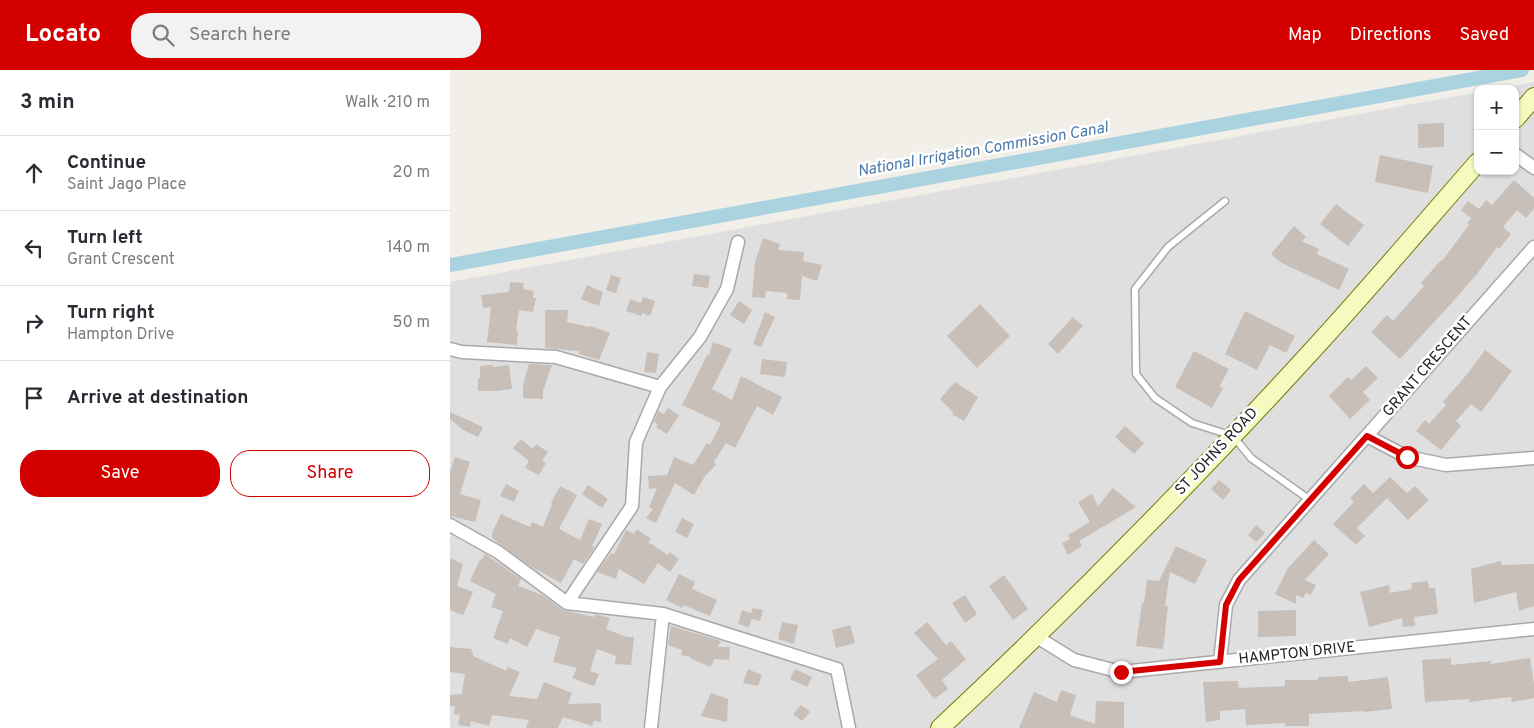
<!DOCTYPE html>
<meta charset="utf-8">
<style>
:root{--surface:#fff;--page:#f2f2f3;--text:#2b2b33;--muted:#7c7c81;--line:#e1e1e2;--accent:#d40000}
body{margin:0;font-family:Overpass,sans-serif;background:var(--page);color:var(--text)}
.controls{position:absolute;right:15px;top:15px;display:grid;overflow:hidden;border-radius:10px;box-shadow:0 1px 4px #0004}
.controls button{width:45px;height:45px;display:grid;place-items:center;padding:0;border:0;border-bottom:1px solid var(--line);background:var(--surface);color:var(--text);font:25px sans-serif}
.stop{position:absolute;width:15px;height:15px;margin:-11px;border:4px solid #d40000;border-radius:50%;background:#fff}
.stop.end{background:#d40000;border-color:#fff;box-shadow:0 1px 5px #0008}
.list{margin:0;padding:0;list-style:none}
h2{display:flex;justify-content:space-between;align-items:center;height:65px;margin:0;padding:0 20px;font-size:21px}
h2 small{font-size:16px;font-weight:400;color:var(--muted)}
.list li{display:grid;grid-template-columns:32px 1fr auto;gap:15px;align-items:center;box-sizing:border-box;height:75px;padding:0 20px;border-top:1px solid var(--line)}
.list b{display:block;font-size:19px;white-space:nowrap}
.list p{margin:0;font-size:16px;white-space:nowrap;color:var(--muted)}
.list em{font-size:16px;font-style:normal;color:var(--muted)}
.actions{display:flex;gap:10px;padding:15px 20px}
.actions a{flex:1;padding:11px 0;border:1px solid var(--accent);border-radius:20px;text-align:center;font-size:18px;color:var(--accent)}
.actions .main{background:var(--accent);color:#fff}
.icon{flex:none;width:28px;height:28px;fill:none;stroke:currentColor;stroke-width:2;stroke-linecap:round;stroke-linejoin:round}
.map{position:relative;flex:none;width:1084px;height:658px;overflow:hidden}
header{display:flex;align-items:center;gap:30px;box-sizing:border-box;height:70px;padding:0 25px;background:var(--accent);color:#fff}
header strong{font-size:24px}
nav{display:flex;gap:28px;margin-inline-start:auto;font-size:18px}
.search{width:350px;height:45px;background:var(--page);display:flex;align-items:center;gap:12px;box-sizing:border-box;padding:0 18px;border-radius:20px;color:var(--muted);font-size:19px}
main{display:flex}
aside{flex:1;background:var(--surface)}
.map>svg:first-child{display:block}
</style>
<header>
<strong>Locato</strong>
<div class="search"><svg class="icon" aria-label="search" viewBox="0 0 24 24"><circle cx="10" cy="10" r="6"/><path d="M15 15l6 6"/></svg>Search here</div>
<nav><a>Map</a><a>Directions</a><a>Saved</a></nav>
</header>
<main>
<aside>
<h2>3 min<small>Walk · 210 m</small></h2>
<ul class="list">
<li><svg class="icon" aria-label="ahead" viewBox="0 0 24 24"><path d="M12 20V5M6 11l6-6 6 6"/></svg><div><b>Continue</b><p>Saint Jago Place</p></div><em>20 m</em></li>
<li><svg class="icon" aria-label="left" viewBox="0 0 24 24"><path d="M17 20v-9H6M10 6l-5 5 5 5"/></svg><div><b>Turn left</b><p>Grant Crescent</p></div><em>140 m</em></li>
<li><svg class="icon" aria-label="right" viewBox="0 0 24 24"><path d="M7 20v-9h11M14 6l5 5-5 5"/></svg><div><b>Turn right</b><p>Hampton Drive</p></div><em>50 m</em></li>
<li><svg class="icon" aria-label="arrive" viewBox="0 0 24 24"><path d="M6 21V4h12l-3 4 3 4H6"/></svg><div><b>Arrive at destination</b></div></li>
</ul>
<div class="actions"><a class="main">Save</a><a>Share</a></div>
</aside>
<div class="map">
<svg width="1084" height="658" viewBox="0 0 1084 658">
<rect width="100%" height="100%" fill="#f2efe9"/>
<path fill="#e0dfdf" d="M1084 12V658H0V212L1028 22V101H1065V19H1048Z"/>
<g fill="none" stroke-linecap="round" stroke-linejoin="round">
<path stroke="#aad3df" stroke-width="14" d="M0 195 1072 0"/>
</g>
<path fill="#c7bfb8" d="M994 53V77L968 78V54Z
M930 85 983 96 978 123 925 112Z
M1064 110 1084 128V139L1076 148 1067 140 1053 157 1061 164 1049 179 1047 177 1027 204 998 237 950 289 921 262 937 245 943 251 974 216 971 213 991 190 992 191 1019 155 1017 153 1021 148 1011 140 1018 131 1029 139 1036 130 1042 135Z
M886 134 914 155 898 176 870 154Z
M844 156 856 167 852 171 869 179 867 184 899 199 889 220 830 192 821 184Z
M313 168 330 174 328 180 354 182 353 191 372 195 367 211 352 206 350 230 337 229V223L316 221 315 228 302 227 305 192Z
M244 204 260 206 258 218 242 216Z
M161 205 171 208 166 223 156 220Z
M60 212 74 213 73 219 84 221 83 228H86L83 242 69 240 66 261H68L67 275 37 272 41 237 33 238 31 225 59 222Z
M137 215 153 222 149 236 131 229Z
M193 227 205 231 200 246 192 243 191 246 176 241 180 229 191 233Z
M289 231 302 240 294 254 280 245Z
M530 234 560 266 527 298 497 266Z
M95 240H118L117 252 140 257 141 256 160 263 149 290 129 284V281L95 278Z
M795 241 845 266 836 283 820 275 807 300 775 284Z
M315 242 325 247 311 277 303 274Z
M623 247 633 256 608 284 598 274Z
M263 272 282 279 262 319 282 330 291 306 332 327 323 345 307 336 285 378 276 373 264 392 266 395 255 406 244 425 225 413 206 453 196 448 203 439 199 437 207 418 199 419 198 406 217 405 224 387 243 395 257 373 260 375 271 353 232 335 257 285H259Z
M1035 280 1062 301 1031 342 1021 334 1006 351 1011 356 991 380 966 361 975 350 979 354 996 335 993 332 1019 302Z
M744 281 779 299 769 317 773 318 762 338 725 317Z
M197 282 209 284 206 303 194 302Z
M312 289 337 292 335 307 310 304Z
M79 294 102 295 93 321V329L73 328V315Z
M43 295V297L59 295 62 319 45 321H28V308H30V296Z
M916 296 928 308 913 322 920 330 900 349 879 326 898 307 901 310Z
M505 312 528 327 514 351 502 344 503 342 490 329Z
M218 338 229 345 217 364 206 357 208 354 204 352 208 341 214 344Z
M0 342 33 357 28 367 13 360 0 349Z
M675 356 694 373 684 384 665 367Z
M71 369 83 379 86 374 98 382 92 391 96 393 89 405 75 398 79 391 63 378Z
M5 387 20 392 10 424 31 430 25 452 4 447 3 445V447H0V402Z
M940 407 957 423 965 416 979 430 958 450 937 428 907 458 915 466 906 475 883 454 904 432 900 428 914 414 923 423Z
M769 410 781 420 773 430 761 419Z
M56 414 69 421 64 432 50 426Z
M138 415 158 429 152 438 132 424Z
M110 416 127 425 109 459 130 470 139 449 152 454 142 476 145 477 133 494 124 489 111 513 80 496 42 468V463L51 444 80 457 82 452 93 457 102 434 101 433Z
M663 418 686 437 629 471 632 476 618 485 612 473 620 469 618 465 640 452 628 432 642 424 648 436Z
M232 448 244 454 237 468 225 462Z
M806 455 815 463 806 472 798 465Z
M187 459 201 469 198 472 218 485 220 482 229 489 220 502 208 493 194 514 169 499 166 509 147 502 161 483 164 484 176 460 184 464Z
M864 470 879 484 855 510 866 515 861 525 856 523 853 528 846 525V534L825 524 838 498Z
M726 476 757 490 745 514 720 502 715 536H718L713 579 686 576 692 533H694L697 510 709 511Z
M35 484 71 509 68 516 92 525 113 540 144 547 145 544 160 548 156 559 177 567H184L181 595 165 594 166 586 147 579 140 601 149 604 144 616 122 608 127 598 103 592 110 567 86 559 77 577 60 568 58 574 43 568 53 541 41 537 46 524 20 511 30 490 31 491Z
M0 488 13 494 7 516 23 522 13 545 0 540Z
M1051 491V495L1084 494V536L1069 541 1066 522 1024 533 1021 499Z
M229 504 245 512 242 519 267 530 260 546 234 535 232 538 216 530Z
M554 505 578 539 563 550 539 516Z
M978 511 979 518H985L988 544 964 547 965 556 953 557 952 548 919 557 910 522 939 515 940 523 962 519 961 513Z
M515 525 527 544 515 553 502 533Z
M303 538 313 540 310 551 302 549 299 557 288 554 292 540 301 543Z
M846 540V566L808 567V541Z
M332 552 348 555 344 574 328 569Z
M477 552 496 575 501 571 516 589 492 610 498 619 484 629 466 605 488 589 464 563Z
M400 555 405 573 386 578 382 560Z
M221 556 271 571 268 577H280L279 590 264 589 261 597 241 589V587L231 585 232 580 218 575Z
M0 577 22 579 21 582 23 583V586L56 601 58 597 70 602 59 626 87 629 94 612 122 623 118 634 151 633V652L144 651 142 656 113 647 108 658H76L79 650 42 645 39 656 21 651 20 657 8 655 10 645 4 644 5 636H0V625L12 624 15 604 0 602Z
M1001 588V595L1041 591V594L1080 588 1084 614V628L1062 632 1061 627 1019 632V629L975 632 972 590Z
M298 599 312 605 308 616 293 613Z
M345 599 362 607 357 617 340 609Z
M898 606V612L938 607 942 639 914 642 913 641 859 644V656H835V653L796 655 795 639 770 641V650L756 652 753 612 788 611 789 618 835 616V610H868V607Z
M611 620 626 625 620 645 645 654 646 631 674 632V658H569L584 622 607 632Z
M261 623 278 629 277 652 251 646Z
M351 635 360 642 352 651 343 644Z"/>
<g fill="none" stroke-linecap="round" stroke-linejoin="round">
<defs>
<path id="lane" d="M775 131 718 177 685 219 686 304 705 328 742 353 783 366 801 388 860 430"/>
<path id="street" d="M1065 84 1084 98
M0 279 12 282 106 287 210 317
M917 366 957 387 996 395 1084 388
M0 455 48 482 117 533 213 544 387 599 399 658
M117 533 182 436 186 372 210 317 250 267 277 219 288 172
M587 567 624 590 671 602 1084 559
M770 592 776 535 789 510 1084 177
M201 658 213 544"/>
<path id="secondary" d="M1065 49 1084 27
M490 658C618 538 741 413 859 284 917 221 972 156 1028 92"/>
</defs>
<use href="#lane" stroke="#a9a9a9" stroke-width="9"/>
<use href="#street" stroke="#a9a9a9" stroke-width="15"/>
<use href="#secondary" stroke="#707d05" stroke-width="20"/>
<use href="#lane" stroke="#fff" stroke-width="6"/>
<use href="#street" stroke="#fff" stroke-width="12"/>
<use href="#secondary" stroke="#f7fabf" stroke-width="18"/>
</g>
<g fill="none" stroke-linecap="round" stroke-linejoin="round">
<path stroke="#d40000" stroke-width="6" d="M671 602 770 592 776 535 789 510 917 366 957 387"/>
</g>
<g text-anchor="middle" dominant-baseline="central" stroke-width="5" stroke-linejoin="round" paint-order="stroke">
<g font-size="15" fill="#222" stroke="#fff">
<text transform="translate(978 297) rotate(-49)">GRANT CRESCENT</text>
<text transform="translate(767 382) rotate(-47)">ST JOHNS ROAD</text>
<text transform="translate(847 584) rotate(-6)">HAMPTON DRIVE</text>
</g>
<g font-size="16" font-style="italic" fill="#4a7aab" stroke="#fff">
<text transform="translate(533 80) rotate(-10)">National Irrigation Commission Canal</text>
</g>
</g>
</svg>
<div class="controls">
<button>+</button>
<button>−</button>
</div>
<div class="stop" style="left:957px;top:387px"></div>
<div class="stop end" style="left:671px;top:602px"></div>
</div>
</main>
